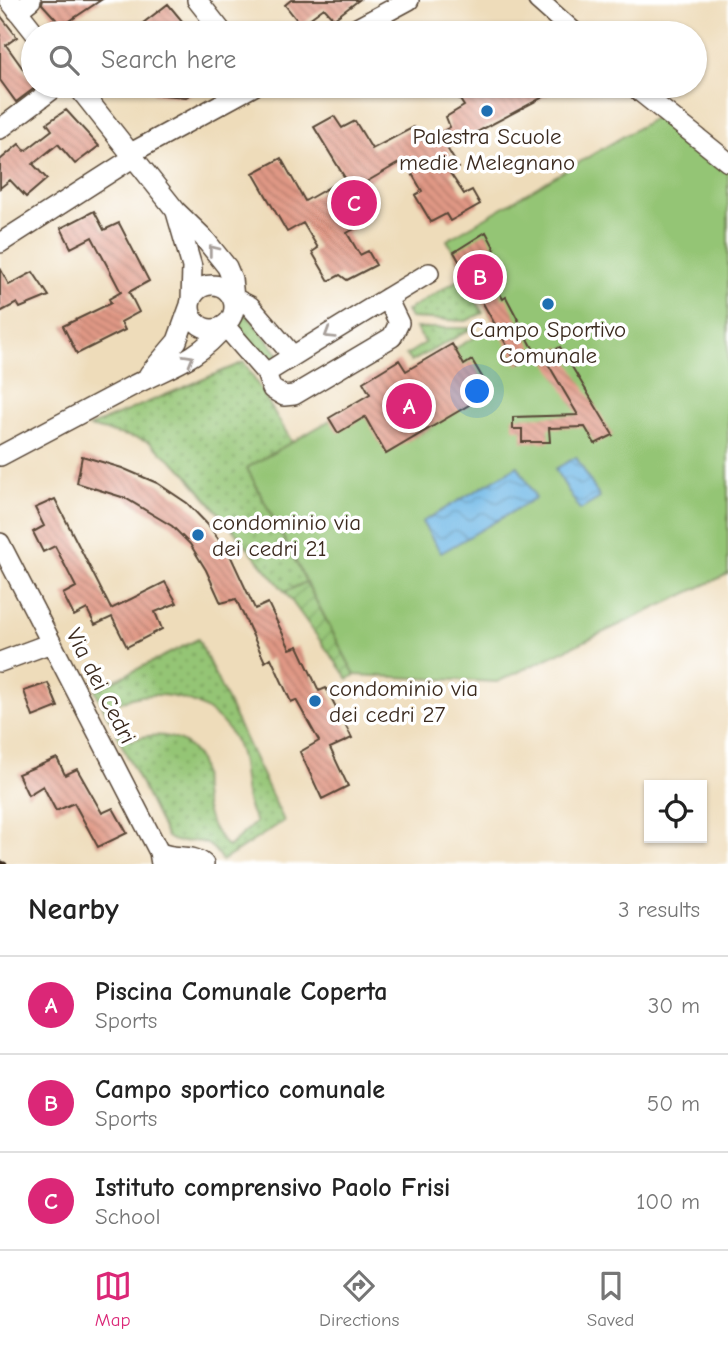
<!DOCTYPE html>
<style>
:root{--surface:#fff;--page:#f2f2f2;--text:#222;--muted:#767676;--line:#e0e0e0;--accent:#db2777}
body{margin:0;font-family:"Comic Neue",sans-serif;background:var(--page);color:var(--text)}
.controls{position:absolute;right:21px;bottom:21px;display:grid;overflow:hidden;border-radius:0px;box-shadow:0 2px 5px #0004}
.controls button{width:63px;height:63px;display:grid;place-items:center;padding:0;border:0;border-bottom:2px solid var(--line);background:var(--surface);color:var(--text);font:35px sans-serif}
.you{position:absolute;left:478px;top:392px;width:24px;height:24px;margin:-18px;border:5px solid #fff;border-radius:50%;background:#1a73e8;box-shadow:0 0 0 10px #1a73e833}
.badge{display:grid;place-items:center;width:46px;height:46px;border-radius:50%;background:var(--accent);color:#fff;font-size:23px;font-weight:700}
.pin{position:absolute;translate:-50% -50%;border:4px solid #fff;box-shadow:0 2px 7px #0006}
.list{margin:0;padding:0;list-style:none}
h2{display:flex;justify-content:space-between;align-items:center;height:91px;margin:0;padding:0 28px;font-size:30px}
h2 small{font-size:23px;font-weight:400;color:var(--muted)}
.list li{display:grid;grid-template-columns:46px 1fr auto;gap:21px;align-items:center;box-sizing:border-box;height:98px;padding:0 28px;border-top:2px solid var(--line)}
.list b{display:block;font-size:26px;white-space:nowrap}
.list p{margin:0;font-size:23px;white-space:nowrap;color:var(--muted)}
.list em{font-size:23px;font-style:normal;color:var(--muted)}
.icon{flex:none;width:38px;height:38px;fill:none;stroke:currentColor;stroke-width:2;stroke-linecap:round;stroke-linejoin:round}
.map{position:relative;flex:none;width:728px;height:864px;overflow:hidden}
.search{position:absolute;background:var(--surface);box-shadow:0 2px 5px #0004;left:21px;right:21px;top:21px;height:77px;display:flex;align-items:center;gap:18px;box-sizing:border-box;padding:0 24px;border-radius:38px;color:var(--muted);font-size:26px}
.sheet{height:385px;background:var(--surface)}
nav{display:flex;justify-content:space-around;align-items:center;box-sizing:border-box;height:98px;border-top:2px solid var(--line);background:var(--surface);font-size:19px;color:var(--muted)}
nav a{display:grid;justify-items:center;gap:4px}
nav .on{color:var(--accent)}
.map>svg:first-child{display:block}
</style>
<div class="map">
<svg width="728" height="864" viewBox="0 0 728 864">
<defs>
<pattern id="grass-dots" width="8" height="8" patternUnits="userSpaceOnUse" patternTransform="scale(1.75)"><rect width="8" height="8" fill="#94c574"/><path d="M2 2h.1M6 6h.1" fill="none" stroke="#7aa05f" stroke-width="1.8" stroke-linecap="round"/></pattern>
<pattern id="garden-furrows" width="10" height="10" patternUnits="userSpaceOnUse" patternTransform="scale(1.75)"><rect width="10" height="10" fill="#94c574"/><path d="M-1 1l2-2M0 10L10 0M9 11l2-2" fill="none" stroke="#7aa05f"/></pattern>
<pattern id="water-waves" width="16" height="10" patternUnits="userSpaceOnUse" patternTransform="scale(1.75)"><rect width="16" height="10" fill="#6db7e6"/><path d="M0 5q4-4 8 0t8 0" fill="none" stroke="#5b95ba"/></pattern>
<pattern id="building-back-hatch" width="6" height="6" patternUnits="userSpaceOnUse" patternTransform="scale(1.75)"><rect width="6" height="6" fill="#e09885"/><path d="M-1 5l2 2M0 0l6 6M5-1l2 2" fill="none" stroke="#b77c6c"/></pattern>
</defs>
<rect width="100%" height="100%" fill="#fff"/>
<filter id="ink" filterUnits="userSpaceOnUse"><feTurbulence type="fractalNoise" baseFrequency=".0143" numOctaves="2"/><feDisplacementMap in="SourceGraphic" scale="14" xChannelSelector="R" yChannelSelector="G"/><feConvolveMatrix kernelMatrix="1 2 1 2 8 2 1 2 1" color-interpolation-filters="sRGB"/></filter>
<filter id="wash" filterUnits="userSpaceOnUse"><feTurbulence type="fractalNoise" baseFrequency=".00686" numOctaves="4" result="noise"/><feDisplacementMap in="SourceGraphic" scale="28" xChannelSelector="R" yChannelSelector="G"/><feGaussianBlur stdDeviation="1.57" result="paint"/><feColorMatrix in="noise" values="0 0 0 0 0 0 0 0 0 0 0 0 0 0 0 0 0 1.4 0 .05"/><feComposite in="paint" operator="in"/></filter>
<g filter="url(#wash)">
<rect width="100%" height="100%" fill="#eedcba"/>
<path fill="url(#grass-dots)" stroke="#687849" stroke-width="2" d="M463 277 483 313 466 321 410 318 406 311Z
M240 306 279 355 268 361 233 327Z
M416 328H473L411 362 406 355 425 343Z
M244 362 292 442 247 468 306 582 285 592 182 469 148 441 89 427Z
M198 639 284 821 222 861C203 826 184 851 167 837L117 735 126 730 131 741C155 731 186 734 199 760 204 771 202 782 203 793 205 814 214 833 228 847L256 822C242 799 246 778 240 754 225 701 159 681 114 705L118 714 109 719 95 690Z"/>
<path fill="url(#garden-furrows)" stroke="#687849" stroke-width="2" d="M306 582 355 675 348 679 285 592Z"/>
<path fill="#94c574" stroke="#687849" stroke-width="2" d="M658 116 728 171V574L497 682 355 675 247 468 496 325 447 240Z"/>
<path fill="url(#water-waves)" stroke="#547082" stroke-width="2" d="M576 457 600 498 580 510 555 469Z
M518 466 536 498 441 553 422 522Z"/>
<g id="blocks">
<path fill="url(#building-back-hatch)" d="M43 0H101L62 26 42 4Z
M291 0H359L334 19 324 8 301 25 285 5Z
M168 4 192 33H130Z
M0 15 17 37 6 45 36 87 16 102 0 80Z
M153 86H205L186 97 153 94Z
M451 86H564L447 148 459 168 450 173 464 194 472 190 480 204 450 221 446 214 431 222 415 195 422 191 404 160 337 199 354 229 347 233 360 255 368 251 376 265 347 280 340 275 329 281 312 252 318 248 303 223 287 232 253 173 281 158 305 201 345 178 314 127 334 116 342 128 355 121 372 149 414 127 424 142 450 127 446 117 464 106Z
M66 110 99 146 75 164 58 144 33 164 47 179 26 197 10 180 0 188V160L19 144 25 151 52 130 47 123Z
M94 211 104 230 119 223 149 281 129 292 139 312 121 322 125 330 77 354 63 326 111 303 109 299 121 292 92 237 71 248 61 228Z
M486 232 495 249 479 258 503 299 506 297 536 354 518 365 454 252Z
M0 268 9 285 33 272 49 296 20 308 17 303 0 312Z
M452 344 464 365 472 360 491 392 386 454 365 417 338 433 329 418 370 394 363 382 399 360 406 371Z
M560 347 613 435 595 444 585 427 549 428 550 442H522V429H513V417L578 415 544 357Z
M82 456 122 468 157 483 187 503 209 526 231 557 255 609 268 603 290 649 298 646 319 691 326 688 352 738 330 748 348 786 322 799 300 752 319 741 296 700 291 702 271 658 265 662 236 599 221 603 206 570 190 544 172 526 125 498 77 483Z
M55 499 111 609 165 582 177 603 155 612 162 629 127 647 112 617 95 625 87 609 74 616 63 594 76 587 55 546 43 552 33 532 44 526 35 508Z
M48 683 58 707 33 717 24 691Z
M57 758 65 775 77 769 102 813 113 808 127 833 98 847 74 803 56 811 43 786 28 795 18 774Z"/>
</g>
</g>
<g filter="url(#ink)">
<use href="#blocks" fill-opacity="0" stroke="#564535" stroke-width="2"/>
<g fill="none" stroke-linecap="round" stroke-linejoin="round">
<defs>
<path id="minor" d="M9 0 35 33
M197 0 223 33
M538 0 575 33
M17 11 31 0
M348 33 409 0
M77 86 176 211 203 237 227 267 232 279 234 298 250 306 293 356
M633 86 728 162
M0 129 57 86
M131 153 254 86
M176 212 192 267 191 301
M0 243 134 157
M190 307a22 22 0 1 1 44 0a22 22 0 1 1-44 0Z
M387 298 399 323 392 337 294 395 284 396 272 389 266 373C320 339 374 306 429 273
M149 374 177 341 190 305
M0 456C44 433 88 409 132 386 170 366 197 361 225 326L266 373
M0 543 159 852 161 864
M0 662 51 643
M159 852C173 860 192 853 204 864"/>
</defs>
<use href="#minor" stroke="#564535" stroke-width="22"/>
<use href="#minor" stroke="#fff" stroke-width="19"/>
<path stroke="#3b2a1e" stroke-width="4.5" d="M0 862 5 864"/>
</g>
<defs><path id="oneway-chevron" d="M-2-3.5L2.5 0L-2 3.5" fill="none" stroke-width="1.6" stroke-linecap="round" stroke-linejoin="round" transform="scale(1.75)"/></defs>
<g stroke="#a79f9a">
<use href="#oneway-chevron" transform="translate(213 250) rotate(-128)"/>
<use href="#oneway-chevron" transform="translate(329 334) rotate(148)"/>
<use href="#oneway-chevron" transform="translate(189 359) rotate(-30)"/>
</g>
</g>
<g fill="#1f6fb2" stroke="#fff" stroke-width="2.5">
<circle cx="487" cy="111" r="7"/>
<circle cx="548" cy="304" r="7"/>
<circle cx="198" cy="535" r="7"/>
<circle cx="315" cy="701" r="7"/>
</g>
<g text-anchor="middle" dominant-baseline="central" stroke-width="7" stroke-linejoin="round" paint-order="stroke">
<g font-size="23" fill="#3b2a1e" stroke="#fff">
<text x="487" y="136">Palestra Scuole<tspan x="487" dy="26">medie Melegnano</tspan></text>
<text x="548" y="329">Campo Sportivo<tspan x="548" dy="26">Comunale</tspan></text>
<text x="212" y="522" text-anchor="start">condominio via<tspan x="212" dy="26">dei cedri 21</tspan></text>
<text x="329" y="688" text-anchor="start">condominio via<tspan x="329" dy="26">dei cedri 27</tspan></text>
</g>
<g font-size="23" fill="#3b2a1e" stroke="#fff">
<text transform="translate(101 686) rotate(63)">Via dei Cedri</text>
</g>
</g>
</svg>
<div class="controls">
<button><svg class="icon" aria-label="locate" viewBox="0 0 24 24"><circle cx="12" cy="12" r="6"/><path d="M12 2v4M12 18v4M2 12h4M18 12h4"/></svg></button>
</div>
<div class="you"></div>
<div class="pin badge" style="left:409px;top:406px">A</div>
<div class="pin badge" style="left:480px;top:277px">B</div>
<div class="pin badge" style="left:354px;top:203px">C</div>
<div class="search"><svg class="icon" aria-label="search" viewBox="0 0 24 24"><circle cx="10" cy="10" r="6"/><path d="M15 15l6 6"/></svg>Search here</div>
</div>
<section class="sheet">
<h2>Nearby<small>3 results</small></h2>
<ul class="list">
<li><span class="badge">A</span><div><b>Piscina Comunale Coperta</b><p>Sports</p></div><em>30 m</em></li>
<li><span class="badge">B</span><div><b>Campo sportico comunale</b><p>Sports</p></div><em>50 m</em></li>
<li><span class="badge">C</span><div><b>Istituto comprensivo Paolo Frisi</b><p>School</p></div><em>100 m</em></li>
</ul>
</section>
<nav>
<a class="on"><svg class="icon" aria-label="map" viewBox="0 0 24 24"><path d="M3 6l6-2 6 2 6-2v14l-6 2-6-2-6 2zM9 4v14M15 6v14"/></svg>Map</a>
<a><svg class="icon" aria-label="directions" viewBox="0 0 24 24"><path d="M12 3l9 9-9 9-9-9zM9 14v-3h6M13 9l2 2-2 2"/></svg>Directions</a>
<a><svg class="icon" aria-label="saved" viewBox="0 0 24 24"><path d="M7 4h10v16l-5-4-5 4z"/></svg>Saved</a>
</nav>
